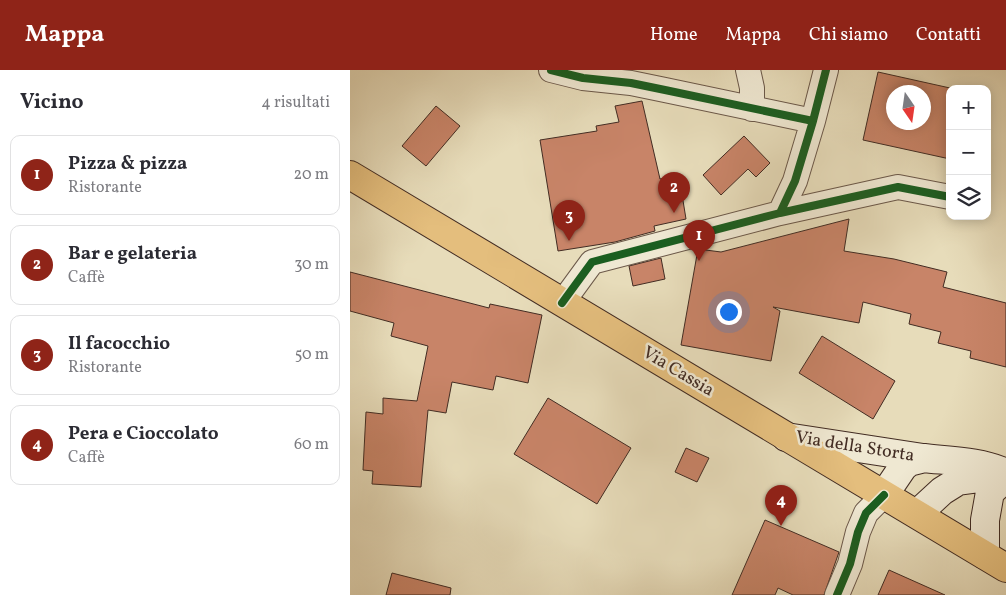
<!DOCTYPE html>
<html lang="it">
<meta charset="utf-8">
<style>
:root{--surface:#fff;--page:#f2f2f3;--text:#2b2b33;--muted:#7c7c81;--line:#e1e1e2;--accent:#8f2418}
body{margin:0;font-family:Vollkorn,serif;background:var(--page);color:var(--text)}
.controls{position:absolute;right:15px;top:15px;display:grid;overflow:hidden;border-radius:10px;box-shadow:0 2px 12px #0003}
.controls button{width:45px;height:45px;display:grid;place-items:center;padding:0;border:0;border-bottom:1px solid var(--line);background:var(--surface);color:var(--text);font:25px sans-serif}
.compass{position:absolute;left:536px;top:15px;width:45px;height:45px;border-radius:50%;background:var(--surface);box-shadow:0 2px 12px #0003;rotate:167deg}
.you{position:absolute;left:378px;top:241px;width:18px;height:18px;margin:-12px;border:4px solid #fff;border-radius:50%;background:#1a73e8;box-shadow:0 0 0 8px #1a73e833}
.badge{display:grid;place-items:center;width:32px;height:32px;border-radius:50%;background:var(--accent);color:#fff;font-size:16px;font-weight:700}
.pin{position:absolute;translate:-50% -41px;filter:drop-shadow(0 1px 2px #0008)}
.pin::after{content:'';position:absolute;top:26px;width:18px;height:15px;background:inherit;clip-path:polygon(0 0,100% 0,50% 100%)}
.list{margin:0;padding:0;list-style:none}
h2{display:flex;justify-content:space-between;align-items:center;height:65px;margin:0;padding:0 20px;font-size:21px}
h2 small{font-size:16px;font-weight:400;color:var(--muted)}
.list li{display:grid;grid-template-columns:32px 1fr auto;gap:15px;align-items:center;box-sizing:border-box;height:80px;margin:0 10px 10px;padding:0 10px;border:1px solid var(--line);border-radius:10px}
.list b{display:block;font-size:19px;white-space:nowrap}
.list p{margin:0;font-size:16px;white-space:nowrap;color:var(--muted)}
.list em{font-size:16px;font-style:normal;color:var(--muted)}
.icon{flex:none;width:28px;height:28px;fill:none;stroke:currentColor;stroke-width:2;stroke-linecap:round;stroke-linejoin:round}
.map{position:relative;flex:none;width:656px;height:525px;overflow:hidden}
header{display:flex;align-items:center;gap:30px;box-sizing:border-box;height:70px;padding:0 25px;background:var(--accent);color:#fff}
header strong{font-size:24px}
nav{display:flex;gap:28px;margin-inline-start:auto;font-size:18px}
main{display:flex}
aside{flex:1;background:var(--surface)}
.map>svg:first-child{display:block}
</style>
<header>
<strong>Mappa</strong>
<nav><a>Home</a><a>Mappa</a><a>Chi siamo</a><a>Contatti</a></nav>
</header>
<main>
<aside>
<h2>Vicino<small>4 risultati</small></h2>
<ul class="list">
<li><span class="badge">1</span><div><b>Pizza &amp; pizza</b><p>Ristorante</p></div><em>20 m</em></li>
<li><span class="badge">2</span><div><b>Bar e gelateria</b><p>Caffè</p></div><em>30 m</em></li>
<li><span class="badge">3</span><div><b>Il facocchio</b><p>Ristorante</p></div><em>50 m</em></li>
<li><span class="badge">4</span><div><b>Pera e Cioccolato</b><p>Caffè</p></div><em>60 m</em></li>
</ul>
</aside>
<div class="map">
<svg width="656" height="525" viewBox="0 0 656 525">
<rect width="100%" height="100%" fill="#e7dcba"/>
<filter id="stains"><feTurbulence type="fractalNoise" baseFrequency=".004" numOctaves="4"/><feColorMatrix values="0 0 0 0 .2 0 0 0 0 .09 0 0 0 0 .02 0 0 0 .5 -.17"/></filter>
<radialGradient id="worn" r=".72"><stop offset=".6" stop-color="#630" stop-opacity="0"/><stop offset="1" stop-color="#630" stop-opacity=".3"/></radialGradient>
<path fill="#c88468" stroke="#422c23" fill-rule="evenodd" d="M528 2 600 18V89L513 70ZM544 22H574V52H544Z
M292 31 310 109 329 106 336 149 304 156 305 161 265 172 208 181 190 70 247 61 246 56 269 52 265 36Z
M86 36 110 56 76 96 52 76Z
M394 66 420 93 406 107 398 99 371 125 353 105Z
M499 149 494 181 544 189 597 202 593 217 656 233V297L620 288 621 281 588 273 591 262 559 254 561 244 513 232 509 253 423 237 430 241 421 291 331 275 348 179 371 182Z
M311 188 315 209 283 216 279 196Z
M0 202 139 238 140 234 192 245 178 313 146 306 143 320 102 312 96 343 78 340 71 417 22 414 23 401 13 400 16 342 33 344V328L67 331 78 276 41 266 44 253 0 241Z
M472 266 545 311 523 349 449 303Z
M198 328 281 378 247 434 164 384Z
M336 378 359 388 347 412 325 402Z
M415 450 489 482 474 525H443L428 518 425 525H382Z
M539 500 595 525H528Z
M42 503 101 518 100 525H36Z"/>
<g fill="none" stroke-linecap="round" stroke-linejoin="round">
<defs>
<path id="street" d="M201 0 233 8 281 13 315 20 463 51
M398 0 402 18V39
M430 143 548 117 600 127
M212 233 242 192 430 143 445 111 463 51 476 0
M487 525 500 494 508 462 516 443 534 425"/>
<path id="secondary" d="M436 367C482 374 527 381 573 388 600 391 631 391 656 403
M534 425 553 397 559 392 575 388
M567 444 592 421 608 411 645 406
M635 485V450L640 422 656 408"/>
<path id="primary" d="M0 105 656 498"/>
</defs>
<use href="#street" stroke="#6b5849" stroke-width="26"/>
<use href="#secondary" stroke="#422c23" stroke-width="30"/>
<use href="#primary" stroke="#422c23" stroke-width="30"/>
<use href="#street" stroke="#efe8d2" stroke-width="24"/>
<use href="#secondary" stroke="#efe8d2" stroke-width="28"/>
<use href="#primary" stroke="#e4be7d" stroke-width="28"/>
<defs>
<path id="cycleway" d="M201 0 233 8 281 13 315 20 463 51
M430 143 548 117 600 127
M212 233 242 192 430 143 445 111 463 51 476 0
M487 525 500 494 508 462 516 443 534 425"/>
</defs>
<use href="#cycleway" stroke="#efe8d2" stroke-width="11"/>
<use href="#cycleway" stroke="#1b5e20" stroke-width="8"/>
</g>
<g text-anchor="middle" dominant-baseline="central" stroke-width="5" stroke-linejoin="round" paint-order="stroke">
<g font-size="18" fill="#422c23" stroke="#efe8d2">
<text transform="translate(328 302) rotate(31)">Via Cassia</text>
<text transform="translate(505 377) rotate(9)">Via della Storta</text>
</g>
</g>
<rect width="100%" height="100%" filter="url(#stains)"/>
<rect width="100%" height="100%" fill="url(#worn)"/>
</svg>
<div class="controls">
<button>+</button>
<button>−</button>
<button><svg class="icon" aria-label="layers" viewBox="0 0 24 24"><path d="M12 4l9 5-9 5-9-5zM3 14l9 5 9-5"/></svg></button>
</div>
<svg class="compass" viewBox="-18 -18 36 36"><path d="M0-13l5 13h-10z" fill="#e53935"/><path d="M0 13l5-13h-10z" fill="#7c7c81"/></svg>
<div class="you"></div>
<div class="pin badge" style="left:349px;top:191px">1</div>
<div class="pin badge" style="left:324px;top:143px">2</div>
<div class="pin badge" style="left:219px;top:171px">3</div>
<div class="pin badge" style="left:431px;top:456px">4</div>
</div>
</main>
